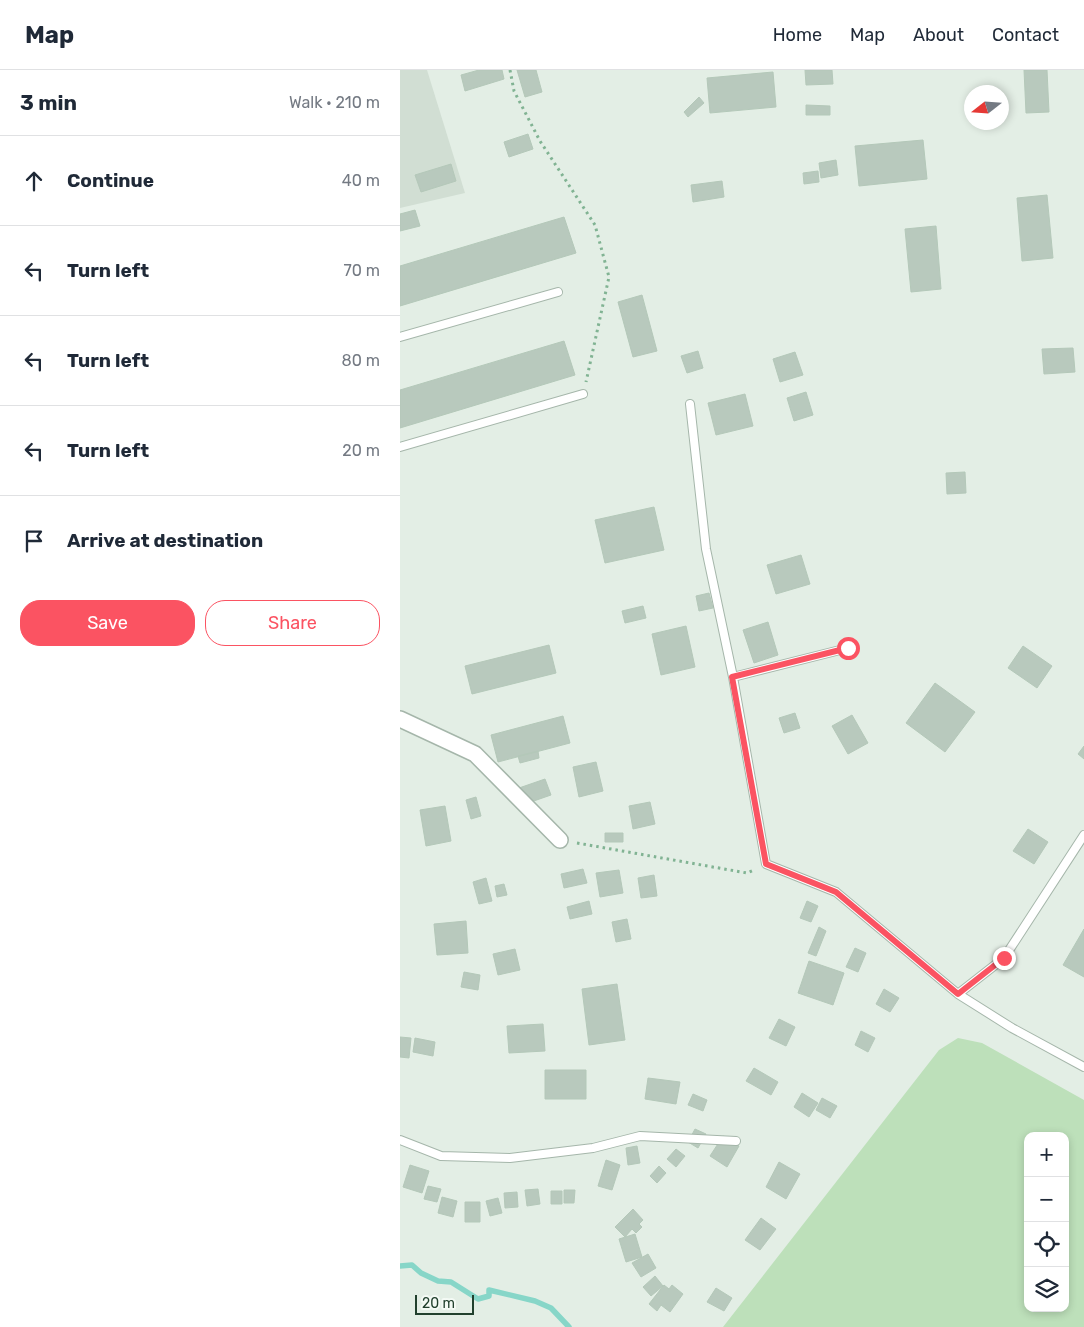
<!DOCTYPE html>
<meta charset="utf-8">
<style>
:root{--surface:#fff;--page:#f2f2f3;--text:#1f2937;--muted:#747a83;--line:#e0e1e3;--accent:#fb5362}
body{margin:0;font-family:Rubik,sans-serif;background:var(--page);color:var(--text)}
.controls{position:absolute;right:15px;bottom:15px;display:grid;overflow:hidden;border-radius:10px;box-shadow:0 2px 8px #0003}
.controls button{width:45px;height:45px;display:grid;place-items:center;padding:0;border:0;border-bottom:1px solid var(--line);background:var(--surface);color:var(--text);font:25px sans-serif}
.compass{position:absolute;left:564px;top:15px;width:45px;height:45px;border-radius:50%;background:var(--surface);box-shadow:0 2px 8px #0003;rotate:253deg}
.scale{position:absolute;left:15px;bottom:12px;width:59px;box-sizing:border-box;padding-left:5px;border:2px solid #21402d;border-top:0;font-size:14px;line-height:18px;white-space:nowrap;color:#21402d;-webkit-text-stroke:4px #f4faf5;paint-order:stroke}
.stop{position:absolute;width:15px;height:15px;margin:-11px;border:4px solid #fb5362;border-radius:50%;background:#fff}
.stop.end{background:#fb5362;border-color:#fff;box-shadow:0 1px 5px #0008}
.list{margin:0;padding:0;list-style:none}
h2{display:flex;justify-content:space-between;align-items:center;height:65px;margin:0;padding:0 20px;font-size:21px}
h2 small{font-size:16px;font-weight:400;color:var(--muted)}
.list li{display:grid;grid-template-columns:32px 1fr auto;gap:15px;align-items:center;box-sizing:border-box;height:90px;padding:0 20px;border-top:1px solid var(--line)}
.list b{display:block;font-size:19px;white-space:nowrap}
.list em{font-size:16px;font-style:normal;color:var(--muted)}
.actions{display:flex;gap:10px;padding:15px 20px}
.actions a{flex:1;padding:11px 0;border:1px solid var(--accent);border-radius:20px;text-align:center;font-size:18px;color:var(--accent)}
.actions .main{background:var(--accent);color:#fff}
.icon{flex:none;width:28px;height:28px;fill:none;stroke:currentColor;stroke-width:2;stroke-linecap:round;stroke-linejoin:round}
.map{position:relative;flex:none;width:684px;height:1257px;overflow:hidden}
header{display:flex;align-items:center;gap:30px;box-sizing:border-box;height:70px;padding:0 25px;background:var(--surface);border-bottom:1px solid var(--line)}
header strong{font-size:24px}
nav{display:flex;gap:28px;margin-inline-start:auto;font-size:18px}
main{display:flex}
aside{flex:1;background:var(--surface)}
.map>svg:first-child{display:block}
</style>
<header>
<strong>Map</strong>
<nav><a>Home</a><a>Map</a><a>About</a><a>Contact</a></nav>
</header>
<main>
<aside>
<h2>3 min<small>Walk · 210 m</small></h2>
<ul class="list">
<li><svg class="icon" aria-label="ahead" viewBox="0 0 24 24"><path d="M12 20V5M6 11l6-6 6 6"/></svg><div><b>Continue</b></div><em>40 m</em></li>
<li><svg class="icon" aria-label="left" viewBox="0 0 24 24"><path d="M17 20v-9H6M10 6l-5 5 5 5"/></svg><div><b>Turn left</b></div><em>70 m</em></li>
<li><svg class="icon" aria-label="left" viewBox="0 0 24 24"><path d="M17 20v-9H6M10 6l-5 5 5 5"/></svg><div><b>Turn left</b></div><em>80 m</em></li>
<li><svg class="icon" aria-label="left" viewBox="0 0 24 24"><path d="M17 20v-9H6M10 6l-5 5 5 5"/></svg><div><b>Turn left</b></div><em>20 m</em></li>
<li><svg class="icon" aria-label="arrive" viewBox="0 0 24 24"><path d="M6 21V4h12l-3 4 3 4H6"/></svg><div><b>Arrive at destination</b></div></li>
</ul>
<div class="actions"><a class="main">Save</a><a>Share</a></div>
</aside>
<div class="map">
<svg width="684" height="1257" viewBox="0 0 684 1257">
<rect width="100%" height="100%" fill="#e3eee5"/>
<path fill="#d1ded3" d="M0 0H27L65 123 0 138Z"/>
<path fill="#bde0ba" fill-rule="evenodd" d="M558 968 582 973 684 1030V1257H323L539 980ZM628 1066H665V1238H628Z"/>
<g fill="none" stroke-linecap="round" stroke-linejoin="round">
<path stroke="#87d6c8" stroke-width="5.5" d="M0 1196 12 1195 21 1203 38 1211 51 1212 78 1229 89 1226V1220L135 1231 151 1238 169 1257"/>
</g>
<path fill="#b8c9bd" stroke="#b4c8b9" d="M79 0H102L104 9 65 21 61 5Z
M117 0H136L142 22 125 27Z
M405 0H432L433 14 406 15Z
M624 0H647L649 42 626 43Z
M373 2 376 37 310 43 307 8Z
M299 27 304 33 288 47 284 42Z
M406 35 430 36V45H406Z
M128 64 133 79 109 87 104 72Z
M523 70 527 109 459 116 455 76Z
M436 90 438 105 421 108 419 93Z
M51 94 56 111 21 122 15 105Z
M418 101 419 112 404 114 403 103Z
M322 111 324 127 293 132 291 115Z
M647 125 653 188 622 191 617 128Z
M15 140 20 156 0 161V144Z
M164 147 176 183 0 236V196Z
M536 156 541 219 511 222 505 159Z
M242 225 257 281 233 287 218 232Z
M164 271 175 305 0 358V320Z
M673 278 675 302 644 304 642 279Z
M298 281 303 298 287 303 281 286Z
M395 282 403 305 380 312 373 289Z
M406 322 413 345 394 351 387 328Z
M345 324 353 356 316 365 308 333Z
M565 402 566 423 547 424 546 403Z
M254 437 264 480 205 493 195 450Z
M401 485 410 514 376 524 367 495Z
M309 523 313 538 299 541 296 526Z
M243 536 246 548 225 553 222 541Z
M368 552 378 585 354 593 343 560Z
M286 556 295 597 261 605 252 564Z
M149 575 156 603 72 624 65 596Z
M623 576 652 596 637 618 608 598Z
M535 613 575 642 545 682 506 653Z
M395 643 400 658 384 663 379 648Z
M452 645 468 673 448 684 432 656Z
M163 646 170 673 98 692 91 665Z
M684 676V689L678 684Z
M138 681 139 688 120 693 118 686Z
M196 692 203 721 179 727 173 697Z
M145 709 151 725 125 734 119 718Z
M76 727 81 746 71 749 66 730Z
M250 732 255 754 233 759 229 736Z
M45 736 51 771 26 776 20 740Z
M628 759 648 772 634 794 613 781Z
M205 763H223V772H205Z
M183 799 187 813 164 818 161 804Z
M219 800 223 823 200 827 196 803Z
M254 805 257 826 241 828 238 808Z
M86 808 92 831 79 834 73 812Z
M104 814 107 825 97 827 95 816Z
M189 831 192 844 170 849 167 837Z
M407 831 418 836 411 852 400 848Z
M227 849 231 869 216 872 212 852Z
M66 851 68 883 37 885 34 854Z
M419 857 426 861 416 886 408 883Z
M684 859V907L663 895Z
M455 878 466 883 458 902 446 897Z
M115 879 120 900 98 905 93 884Z
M409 891 444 903 433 935 398 923Z
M64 902 80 905 78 920 61 917Z
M217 914 225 970 189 975 182 919Z
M484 919 499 928 490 942 476 934Z
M379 949 395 957 386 976 369 968Z
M143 954 145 981 109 983 107 956Z
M461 961 475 968 468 982 455 975Z
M0 967 11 968 9 988 0 987Z
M15 968 35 972 33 986 13 982Z
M354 998 378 1012 371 1025 346 1011Z
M145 1000H186V1029H145Z
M248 1008 280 1012 276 1034 245 1029Z
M402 1023 418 1033 409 1047 394 1037Z
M293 1024 307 1030 303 1041 288 1035Z
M422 1028 437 1036 430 1048 416 1040Z
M295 1059 306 1064 298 1078 288 1072Z
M323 1066 339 1076 327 1097 310 1086Z
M237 1076 240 1093 228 1095 226 1078Z
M276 1079 285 1086 276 1097 267 1089Z
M206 1090 220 1095 212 1120 198 1116Z
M379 1092 400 1104 386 1129 366 1117Z
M10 1095 29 1101 22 1123 3 1117Z
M259 1096 266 1103 257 1113 250 1106Z
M28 1116 41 1119 37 1132 24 1129Z
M138 1119 140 1134 127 1136 125 1120Z
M164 1120H175L174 1133H164Z
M151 1121H162V1134H151Z
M117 1122 118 1137 105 1138 104 1123Z
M42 1127 57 1131 53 1147 38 1143Z
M98 1128 102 1143 90 1146 86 1131Z
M65 1132H80V1152H65Z
M233 1139 243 1150 239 1154 242 1157 236 1163 232 1159 225 1167 215 1157Z
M361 1148 376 1159 360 1180 345 1170Z
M235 1164 242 1187 226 1192 219 1169Z
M248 1184 256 1198 241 1207 232 1193Z
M255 1206 263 1216 251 1226 243 1217Z
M264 1215 269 1219 272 1215 283 1224 270 1242 261 1235 257 1241 249 1234Z
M316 1218 332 1228 324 1241 307 1232Z"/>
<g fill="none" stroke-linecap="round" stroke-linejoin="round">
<defs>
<path id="service" d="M0 267 158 222
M290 334 306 479 333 607 366 794 436 822 558 924 612 958 684 997
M0 377 183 324
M333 607 448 578
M558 924 604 888 684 765
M0 1070 41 1086 110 1088 193 1078 240 1066 336 1071"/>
<path id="minor" d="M0 649 75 684 160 770"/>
</defs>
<use href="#service" stroke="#a5b6aa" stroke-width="10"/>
<use href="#minor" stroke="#a5b6aa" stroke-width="18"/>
<path stroke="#81b393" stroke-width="3" stroke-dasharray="2.5 4" stroke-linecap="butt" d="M110 0 114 21 140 71 195 155 209 207 186 312
M177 773 347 803 354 800"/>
<use href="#service" stroke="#fff" stroke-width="8"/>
<use href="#minor" stroke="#fff" stroke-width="15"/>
</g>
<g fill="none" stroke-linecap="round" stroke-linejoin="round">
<path stroke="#fb5362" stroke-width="6" d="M448 578 332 607 366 794 436 822 558 924 604 888"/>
</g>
</svg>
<div class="controls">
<button>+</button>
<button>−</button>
<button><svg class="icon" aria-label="locate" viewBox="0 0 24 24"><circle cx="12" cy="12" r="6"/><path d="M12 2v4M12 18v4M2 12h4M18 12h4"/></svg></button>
<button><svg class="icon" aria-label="layers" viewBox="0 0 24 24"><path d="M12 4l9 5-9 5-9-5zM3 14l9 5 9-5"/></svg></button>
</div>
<svg class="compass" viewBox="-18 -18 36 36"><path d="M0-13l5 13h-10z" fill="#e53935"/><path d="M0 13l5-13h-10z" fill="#747a83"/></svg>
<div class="scale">20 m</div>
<div class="stop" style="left:448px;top:578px"></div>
<div class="stop end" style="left:604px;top:888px"></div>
</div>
</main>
